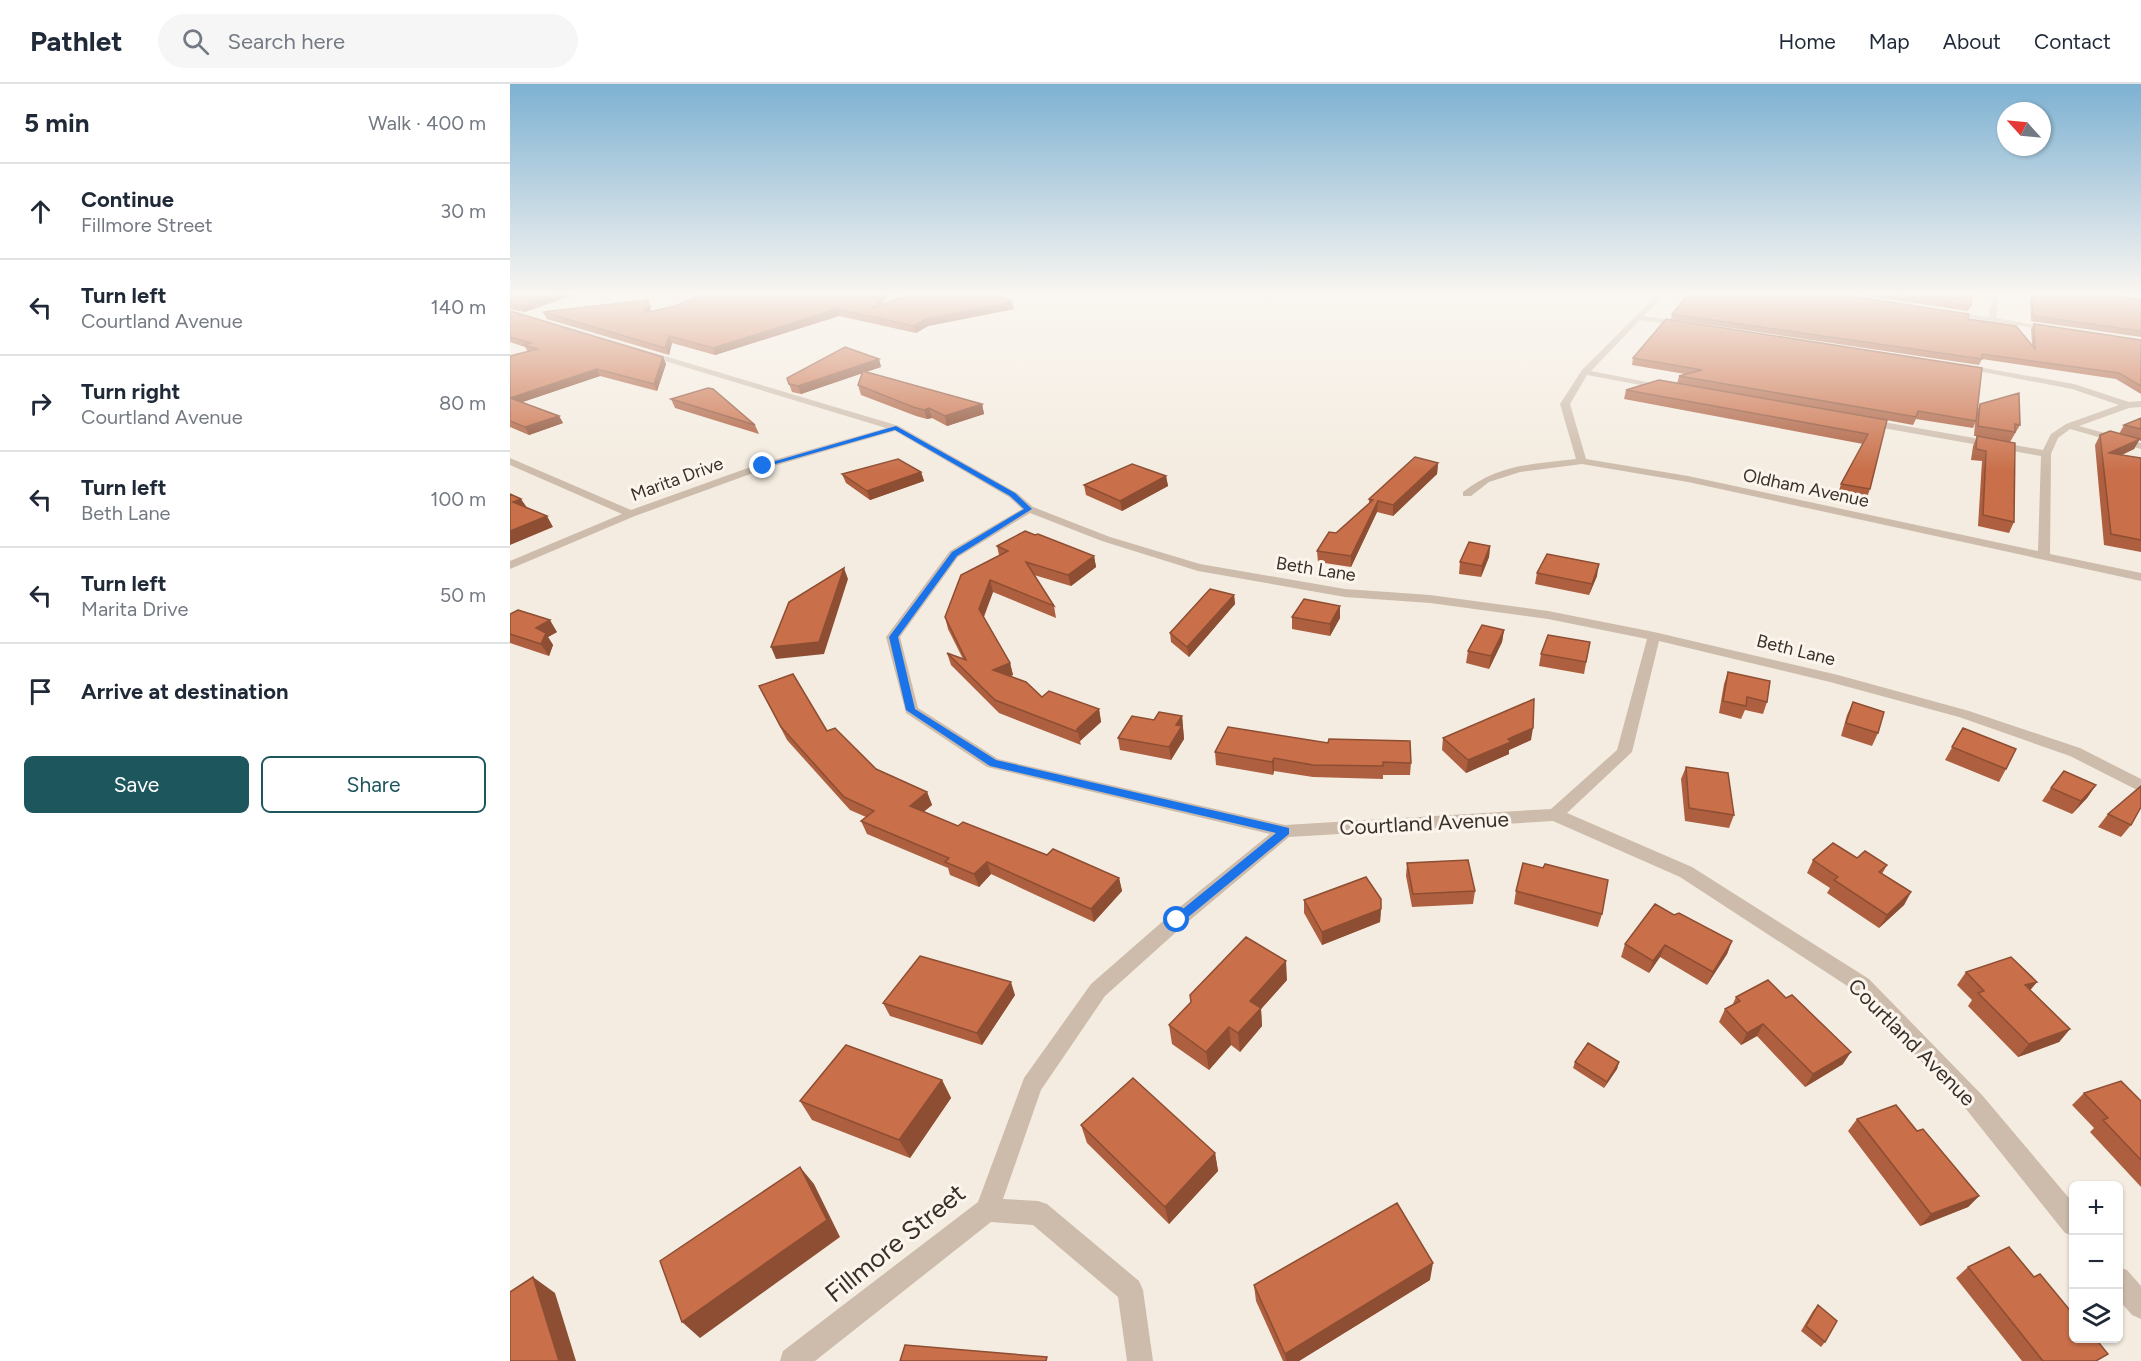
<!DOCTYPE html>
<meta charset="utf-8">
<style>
:root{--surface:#fff;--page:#f6f6f7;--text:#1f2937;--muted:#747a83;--line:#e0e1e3;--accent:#1e565e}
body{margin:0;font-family:Figtree,sans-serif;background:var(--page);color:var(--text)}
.controls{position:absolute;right:18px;bottom:18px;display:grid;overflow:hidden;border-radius:9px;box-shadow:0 2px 4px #0004}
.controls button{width:54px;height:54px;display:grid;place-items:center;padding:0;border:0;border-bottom:2px solid var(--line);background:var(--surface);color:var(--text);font:30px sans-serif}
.compass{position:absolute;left:1487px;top:18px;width:54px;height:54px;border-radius:50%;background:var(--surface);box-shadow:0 2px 4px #0004;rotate:297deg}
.stop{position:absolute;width:18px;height:18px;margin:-14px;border:4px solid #1a73e8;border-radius:50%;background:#fff}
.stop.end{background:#1a73e8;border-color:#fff;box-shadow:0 2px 6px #0008}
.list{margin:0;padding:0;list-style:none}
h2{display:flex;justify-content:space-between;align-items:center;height:78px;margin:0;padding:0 24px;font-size:26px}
h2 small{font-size:20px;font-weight:400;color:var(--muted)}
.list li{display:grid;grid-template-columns:39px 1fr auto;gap:18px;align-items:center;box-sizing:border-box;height:96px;padding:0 24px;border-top:2px solid var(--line)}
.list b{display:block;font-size:22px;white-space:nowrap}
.list p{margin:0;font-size:20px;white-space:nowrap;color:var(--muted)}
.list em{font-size:20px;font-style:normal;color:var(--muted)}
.actions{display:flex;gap:12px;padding:18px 24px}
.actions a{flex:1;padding:14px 0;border:2px solid var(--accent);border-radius:9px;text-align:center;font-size:21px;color:var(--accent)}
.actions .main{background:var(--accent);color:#fff}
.icon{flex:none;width:33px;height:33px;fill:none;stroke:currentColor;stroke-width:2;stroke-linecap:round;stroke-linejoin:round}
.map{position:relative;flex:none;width:1631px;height:1277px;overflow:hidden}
header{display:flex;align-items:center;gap:36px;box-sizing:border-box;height:84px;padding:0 30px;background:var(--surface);border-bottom:2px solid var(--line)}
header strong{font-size:28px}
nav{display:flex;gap:33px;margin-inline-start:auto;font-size:21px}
.search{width:420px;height:54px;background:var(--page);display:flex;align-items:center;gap:15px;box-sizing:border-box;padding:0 21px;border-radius:33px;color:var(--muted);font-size:22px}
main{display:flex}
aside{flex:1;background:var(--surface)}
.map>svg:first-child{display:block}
</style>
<header>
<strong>Pathlet</strong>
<div class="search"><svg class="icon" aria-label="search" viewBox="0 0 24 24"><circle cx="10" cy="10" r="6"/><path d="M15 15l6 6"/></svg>Search here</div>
<nav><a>Home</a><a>Map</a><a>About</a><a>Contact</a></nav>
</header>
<main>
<aside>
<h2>5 min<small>Walk · 400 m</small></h2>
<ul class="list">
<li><svg class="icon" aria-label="ahead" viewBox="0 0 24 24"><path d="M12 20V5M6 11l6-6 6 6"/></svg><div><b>Continue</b><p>Fillmore Street</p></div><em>30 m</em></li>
<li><svg class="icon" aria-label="left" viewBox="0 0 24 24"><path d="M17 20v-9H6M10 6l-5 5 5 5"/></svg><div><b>Turn left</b><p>Courtland Avenue</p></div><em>140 m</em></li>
<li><svg class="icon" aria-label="right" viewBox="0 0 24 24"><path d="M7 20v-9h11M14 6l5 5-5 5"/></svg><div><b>Turn right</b><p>Courtland Avenue</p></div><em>80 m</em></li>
<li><svg class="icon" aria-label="left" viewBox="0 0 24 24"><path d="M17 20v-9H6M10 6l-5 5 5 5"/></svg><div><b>Turn left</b><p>Beth Lane</p></div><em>100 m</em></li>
<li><svg class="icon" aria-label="left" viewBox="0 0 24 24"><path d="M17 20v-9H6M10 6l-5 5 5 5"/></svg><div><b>Turn left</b><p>Marita Drive</p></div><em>50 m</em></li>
<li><svg class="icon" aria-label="arrive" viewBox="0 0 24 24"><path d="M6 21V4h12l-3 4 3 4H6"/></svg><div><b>Arrive at destination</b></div></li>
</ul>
<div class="actions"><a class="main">Save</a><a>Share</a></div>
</aside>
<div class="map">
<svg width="1631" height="1277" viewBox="0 0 1631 1277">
<rect width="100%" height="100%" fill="#f4ece0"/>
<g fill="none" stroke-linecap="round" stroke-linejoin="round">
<path fill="#cdbcab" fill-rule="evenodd" d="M1149 209H1156L1134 232 1172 238 1176 240 1175 242 1130 236 1081 287 1162 303 1158 306 1077 291 1060 320 1076 375 1178 392 1528 467 1531 372 1356 341 1351 338 1356 335 1533 366 1541 350 1556 340 1609 321 1562 305 1447 283 1451 280 1564 300 1619 318 1631 317V323L1619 324 1569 342 1631 359V365L1560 345 1548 354 1541 370 1540 470 1631 489V497L1178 398 1072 380 1010 388 979 398 961 412H953V408C989 380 1023 380 1066 375L1050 320 1072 286Z
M1482 209H1489L1486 234 1547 245 1543 247 1436 230 1440 228 1479 233Z
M0 226 389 342 507 409 523 423 600 453 690 480 835 505 920 511 1038 527 1144 548 1328 591 1459 627 1570 664 1631 695V708L1560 672 1449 633 1320 598 1149 557 1122 668 1057 729 1182 783 1359 895 1472 1011 1564 1120V1152L1555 1149 1456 1025 1345 907 1170 793 1043 737 779 753 674 841 595 912 531 1006 493 1115 528 1117 537 1120 629 1197 633 1206 643 1277H617L608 1213 523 1141 481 1138 305 1277H270L273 1267 468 1118 514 994 581 900 660 831 760 750 477 683 396 629 376 553 440 467 512 425 499 413 385 347 257 384 125 432 0 485V477L112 430 0 381V374L121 426 249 380 376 344 0 230ZM520 429 592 457 688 487 835 513 920 519 1038 535 1137 555 1107 666 1041 725 775 741 488 675 408 624 390 553 448 473Z
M1608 1183 1617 1186 1631 1202V1235L1622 1231 1608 1215Z"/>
</g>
<path fill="#ad5f3f" d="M6 209H63V211L15 228 0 225V212Z
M1339 209H1463L1461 222 1458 227Z
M1520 209H1589L1631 215V253L1521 237Z
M1600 209H1631V212Z
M371 221 504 225 418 242 406 249 329 232 205 271 162 259 159 271 37 235 33 228 141 222 140 228Z
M0 227 153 273 156 280 147 307 90 292 12 318 49 332 53 339 19 351 0 343V272L18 268 15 263 0 258Z
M1162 230 1458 235 1522 261 1521 245 1524 240 1631 256V310L1606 295 1472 275 1469 281 1161 235Z
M1123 274 1467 327 1470 320 1510 341 1500 358 1504 438 1499 449 1468 442 1472 377 1461 376 1463 362 1467 352H1464L1465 339 1463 344 1406 335 1403 341 1376 336 1360 405 1356 416 1328 410 1331 400 1353 360 1114 315 1116 306 1167 300 1169 292 1175 290 1122 281Z
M369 275 371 283 355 288 472 320 474 330 437 342 422 334 417 335 406 332 351 311 348 301 352 289 291 310 282 308 277 294Z
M161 315 245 341 249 350 165 324Z
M1631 334V357L1629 356 1624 365 1612 371 1631 374V468L1594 461 1585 361 1590 351 1609 350 1614 341Z
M928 379 927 390 883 432 867 428 841 483 808 478 807 467 859 420V415Z
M411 388 414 397 360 416 336 399 332 390Z
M656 392 658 402 612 427 576 411 574 401Z
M487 462 584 472 586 483 561 502 524 491 544 522 546 534 483 508 474 533 500 579 503 591 500 592 532 613 589 625 591 638 570 657 571 661 489 629 441 581 437 569 453 575 438 545 435 533 489 471Z
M980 462 979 473 971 493 949 490 950 478Z
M1027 489 1087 492 1079 511 1025 500Z
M724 511 725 520 679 573 661 558 660 549Z
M0 530 47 548 38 553 43 561 39 572 0 559Z
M782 533 830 534 820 552 782 545Z
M994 546 992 558 979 585 956 579 958 567Z
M1080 558 1074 590 1029 582 1031 570Z
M1218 588 1257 618 1253 630 1235 626 1231 635 1209 629 1214 600Z
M249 602 317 647 366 685 417 708 422 721 413 728 448 742 609 794 612 807 584 838 481 790 469 803 440 791 438 784 357 750 351 737 356 733 340 726 277 656Z
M1343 618 1368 649 1362 662 1331 652 1337 631Z
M672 632 674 655 661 676 610 666 608 654 644 636Z
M1453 644 1496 685 1489 698 1435 676Z
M933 654 1021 656 999 666V670L956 689 932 666Z
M705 668 901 679 900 691H873V695L803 693 764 687 763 691 706 681Z
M1176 683 1224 731 1219 744 1175 737 1171 695Z
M1586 701 1577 714 1562 730 1532 717 1541 704Z
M1598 730 1621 741 1611 753 1588 743Z
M1347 774 1377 781 1372 790 1401 808 1394 821 1369 844 1317 809 1320 804 1297 789 1303 776Z
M897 779 965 807 963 820 902 823 896 792Z
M1006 807 1092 830 1088 843 1004 820Z
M794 816 871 825 870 838 812 861 794 829Z
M1164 831 1222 857 1217 870 1197 901 1150 873 1139 889 1111 873 1115 860Z
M1456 888 1527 898 1520 906 1560 945 1549 958 1508 973 1458 922 1462 916 1447 901Z
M777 896 751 925 752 942 730 968 721 961 699 986 662 960 659 941Z
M505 911 472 961 380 932 373 919Z
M1226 913 1333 980 1295 1003 1247 952 1231 961 1209 938 1215 925 1222 922Z
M1065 978H1109L1107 985 1094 1004 1063 984Z
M432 996 441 1014 400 1074 302 1036 290 1017Z
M1574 1009 1631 1017V1103L1580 1048 1584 1044 1562 1021Z
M1347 1035 1407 1047 1469 1112 1458 1123 1410 1142 1338 1047Z
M571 1041 705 1069 708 1087 659 1140 577 1059Z
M1458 1183 1588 1277H1512L1446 1194Z
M920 1196 789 1277H773L746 1217 744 1201Z
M1308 1221 1315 1258 1311 1263 1291 1247 1303 1227Z"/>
<path fill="#8d4e33" d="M48 209H63V211L15 228 12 222Z
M373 209H379L364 232 362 225Z
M138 216 141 222 137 236 134 229Z
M502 218 504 225 418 242 406 249 404 242 416 235Z
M327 225 329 232 205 271 203 264Z
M159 252 162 259 159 271 155 264Z
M153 273 156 280 147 307 144 300Z
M369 275 371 283 291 310 288 302Z
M87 285 90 292 4 321 0 314Z
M472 320 474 330 437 342 435 332Z
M419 324 422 334 417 335 414 326Z
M49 332 53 339 19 351 15 343Z
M1630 355 1624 365 1593 379 1599 369Z
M928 379 927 390 883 432V421Z
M411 388 414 397 360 416 357 407Z
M656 392 658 402 612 427 610 417Z
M11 415 18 425 3 418Z
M868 417 867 428 841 483V472Z
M37 432 43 443 0 461V447Z
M980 462 979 473 971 493 972 482Z
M584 472 586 483 561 502 558 491Z
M1089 480 1087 492 1079 511 1082 500Z
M334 484 338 495 314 570 266 575 261 563Z
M480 496 483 508 472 536 469 525Z
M724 511 725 520 679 573 677 563Z
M830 522V534L820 552V540Z
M40 536 47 548 38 553 43 561 39 572 31 560 26 544Z
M994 546 992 558 979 585 981 572Z
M500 579 503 591 486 598 483 586Z
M589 625 591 638 570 657 568 648 567 645Z
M672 632 674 655 661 676 659 663 666 641Z
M1023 644 1021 656 999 666V670L956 689 958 676 998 655Z
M764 674V687L763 691 762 678Z
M1586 701 1577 714 1562 730 1571 717Z
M417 708 422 721 405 735 400 722Z
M477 778 481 790 469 803 464 790Z
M609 794 612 807 584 838 581 825Z
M1401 808 1394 821 1369 844 1377 831Z
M871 825 870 838 812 861V848Z
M1222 857 1217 870 1197 901 1203 888Z
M1155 861 1150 873 1139 889 1143 877Z
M776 877 777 896 751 925 752 942 730 968 728 949 740 917Z
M501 898 505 911 472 961 467 949Z
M1527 898 1517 910 1515 901Z
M1253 940 1247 952 1231 961 1237 949Z
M719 943 721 961 699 986 696 968Z
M1560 945 1549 958 1508 973 1519 960Z
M1341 968 1333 980 1295 1003 1303 990Z
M1109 978 1107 985 1094 1004 1097 998Z
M432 996 441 1014 400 1074 389 1056Z
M705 1069 708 1087 659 1140 655 1123Z
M290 1083 304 1100 330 1153 190 1254 172 1238Z
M1469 1112 1458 1123 1410 1142 1421 1130Z
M923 1179 920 1196 789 1277H776L775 1270Z
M23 1193 45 1209 66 1277H49Z"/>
<path fill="#c96f49" stroke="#8d4e33" stroke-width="1.5" d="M6 209H48L12 222 0 219V212Z
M197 209H373L362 225 402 209H488L502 218 416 235 404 242 327 225 203 264 159 252 155 264 33 228 138 216 134 229 165 222Z
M1180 209H1321L1459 230 1458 235 1506 242 1525 265 1524 240 1631 256V302L1609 289 1472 270V275L1162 230Z
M1374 209H1463L1461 222Z
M1522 209H1589L1631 215V247L1523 232Z
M0 227 153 273 144 300 87 285 0 314V272L27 265 14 261 21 259 0 253Z
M1156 235 1472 284 1466 337 1408 327 1406 333 1169 292 1192 286 1123 274Z
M335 263 369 275 288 302 279 300 277 294Z
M353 287 472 320 435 332 419 324 414 326 403 323 348 301Z
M1149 296 1377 336 1360 405 1331 400 1358 350 1116 306Z
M198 304 203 305 245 341 161 315Z
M1509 309 1510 341 1505 340V348L1468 342 1470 320Z
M0 314 49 332 15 343 0 337Z
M1631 334V345L1614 341Z
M1600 347 1630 355 1599 369 1631 374V456L1601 450 1590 351Z
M1467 352 1505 359 1504 438 1473 431 1476 367 1466 365Z
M905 373 928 379 883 421 868 417 841 472 807 467 819 448 826 449 863 416 859 415Z
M388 375 411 388 357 407 332 390Z
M622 380 656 392 610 417 574 401Z
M0 410 11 415 3 418 37 432 0 447Z
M515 447 525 451 528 450 584 472 558 491 516 478 544 522 480 496 469 525 500 579 483 586 516 598 532 613 539 607 589 625 567 645 568 648 485 616 437 569 456 576 435 533 451 491 498 467 487 462Z
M959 458 980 462 972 482 950 478Z
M1037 470 1089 480 1082 500 1027 489Z
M334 484 309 558 261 563 279 518Z
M700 505 724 511 677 563 660 549Z
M794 515 830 522 820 540 782 533Z
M8 526 40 536 26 544 36 549 31 560 0 550V530Z
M972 541 994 546 981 572 958 567Z
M1038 551 1080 558 1076 578 1031 570Z
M1218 588 1260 597 1257 618 1237 613 1236 622 1213 617Z
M283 590 317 647 325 644 366 685 417 708 400 722 448 742 453 738 537 771 543 765 609 794 581 825 477 778 464 790 435 778 439 774 351 737 364 727 334 713 271 643 249 602Z
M1024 615 1023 644 998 655 1001 658 958 676 933 654Z
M1343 618 1374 628 1368 649 1336 639Z
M649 628 672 632 666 641 672 642 659 663 608 654 622 632 644 636Z
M718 643 818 659 819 655 900 657 901 679 873 678V682L803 681 764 674 762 678 705 668Z
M1453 644 1506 665 1496 685 1442 663Z
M1176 683 1218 689 1224 731 1179 724Z
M1554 687 1586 701 1571 717 1541 704Z
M1631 702V723L1621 741 1598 730Z
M1323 759 1347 774 1355 767 1377 781 1369 788 1401 808 1377 831 1324 796 1328 793 1303 776Z
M958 776 965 807 903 810 897 779Z
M1013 779 1033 784 1035 780 1098 796 1092 830 1006 807Z
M856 793 871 815V825L812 848 794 816Z
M1145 820 1164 831 1169 829 1222 857 1203 888 1155 861 1143 877 1115 860Z
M736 853 776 877 740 917 751 924 728 949 719 943 696 968 659 941 681 918 680 911Z
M410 872 501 898 467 949 373 919Z
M1501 873 1527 898 1515 901 1560 945 1519 960 1468 909 1474 907 1456 888Z
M1258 896 1276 914 1282 911 1341 968 1303 990 1253 940 1237 949 1215 925 1230 917 1226 913Z
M1078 959 1109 978 1097 998 1065 978Z
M336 961 432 996 389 1056 290 1017Z
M623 994 705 1069 655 1123 571 1041Z
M1611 997 1631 1017V1076L1593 1036 1598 1034 1574 1009Z
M1386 1021 1407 1047 1413 1045 1469 1112 1421 1130 1347 1035Z
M290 1083 317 1136 172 1238 150 1177Z
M887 1119 923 1179 775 1270 744 1201Z
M1499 1163 1524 1193 1530 1190 1563 1230V1254H1585L1598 1270 1586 1277H1533L1458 1183Z
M23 1193 49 1277H0V1208Z
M1308 1221 1327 1237 1315 1258 1296 1242Z
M395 1261 537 1273 536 1277H390Z"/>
<linearGradient id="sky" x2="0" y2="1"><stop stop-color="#7db1d2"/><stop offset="0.54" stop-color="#faf6f1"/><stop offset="1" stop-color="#faf6f1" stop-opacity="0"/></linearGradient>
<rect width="1631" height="388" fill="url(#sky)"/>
<path fill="#1a73e8" d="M386 342 505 409 522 425 447 472 388 553 405 625 486 676 779 744V750L671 839H663V833L766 749 480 682 396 626 379 553 442 468 514 425 500 412 385 346 255 383 249 382Z"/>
<g text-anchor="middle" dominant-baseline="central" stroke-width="6" stroke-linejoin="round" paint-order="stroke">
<g font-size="18" fill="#3a302a" stroke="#fbf5ed">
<text transform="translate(167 395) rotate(-20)">Marita Drive</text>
<text transform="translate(1296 404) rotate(12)">Oldham Avenue</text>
<text transform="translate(806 485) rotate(9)">Beth Lane</text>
<text transform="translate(1286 566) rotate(14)">Beth Lane</text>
</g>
<g font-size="21" fill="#3a302a" stroke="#fbf5ed">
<text transform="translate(914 739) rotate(-3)">Courtland Avenue</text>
<text transform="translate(1402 958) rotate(45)">Courtland Avenue</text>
</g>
<g font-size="26" fill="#3a302a" stroke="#fbf5ed">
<text transform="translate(385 1159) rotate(-39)">Fillmore Street</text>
</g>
</g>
</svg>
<div class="controls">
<button>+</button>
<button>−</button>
<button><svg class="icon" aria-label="layers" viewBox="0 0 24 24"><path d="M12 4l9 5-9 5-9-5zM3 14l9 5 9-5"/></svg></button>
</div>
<svg class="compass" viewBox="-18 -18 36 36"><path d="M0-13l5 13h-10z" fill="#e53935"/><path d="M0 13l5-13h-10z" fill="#747a83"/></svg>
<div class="stop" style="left:667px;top:836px"></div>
<div class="stop end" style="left:253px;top:382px"></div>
</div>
</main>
